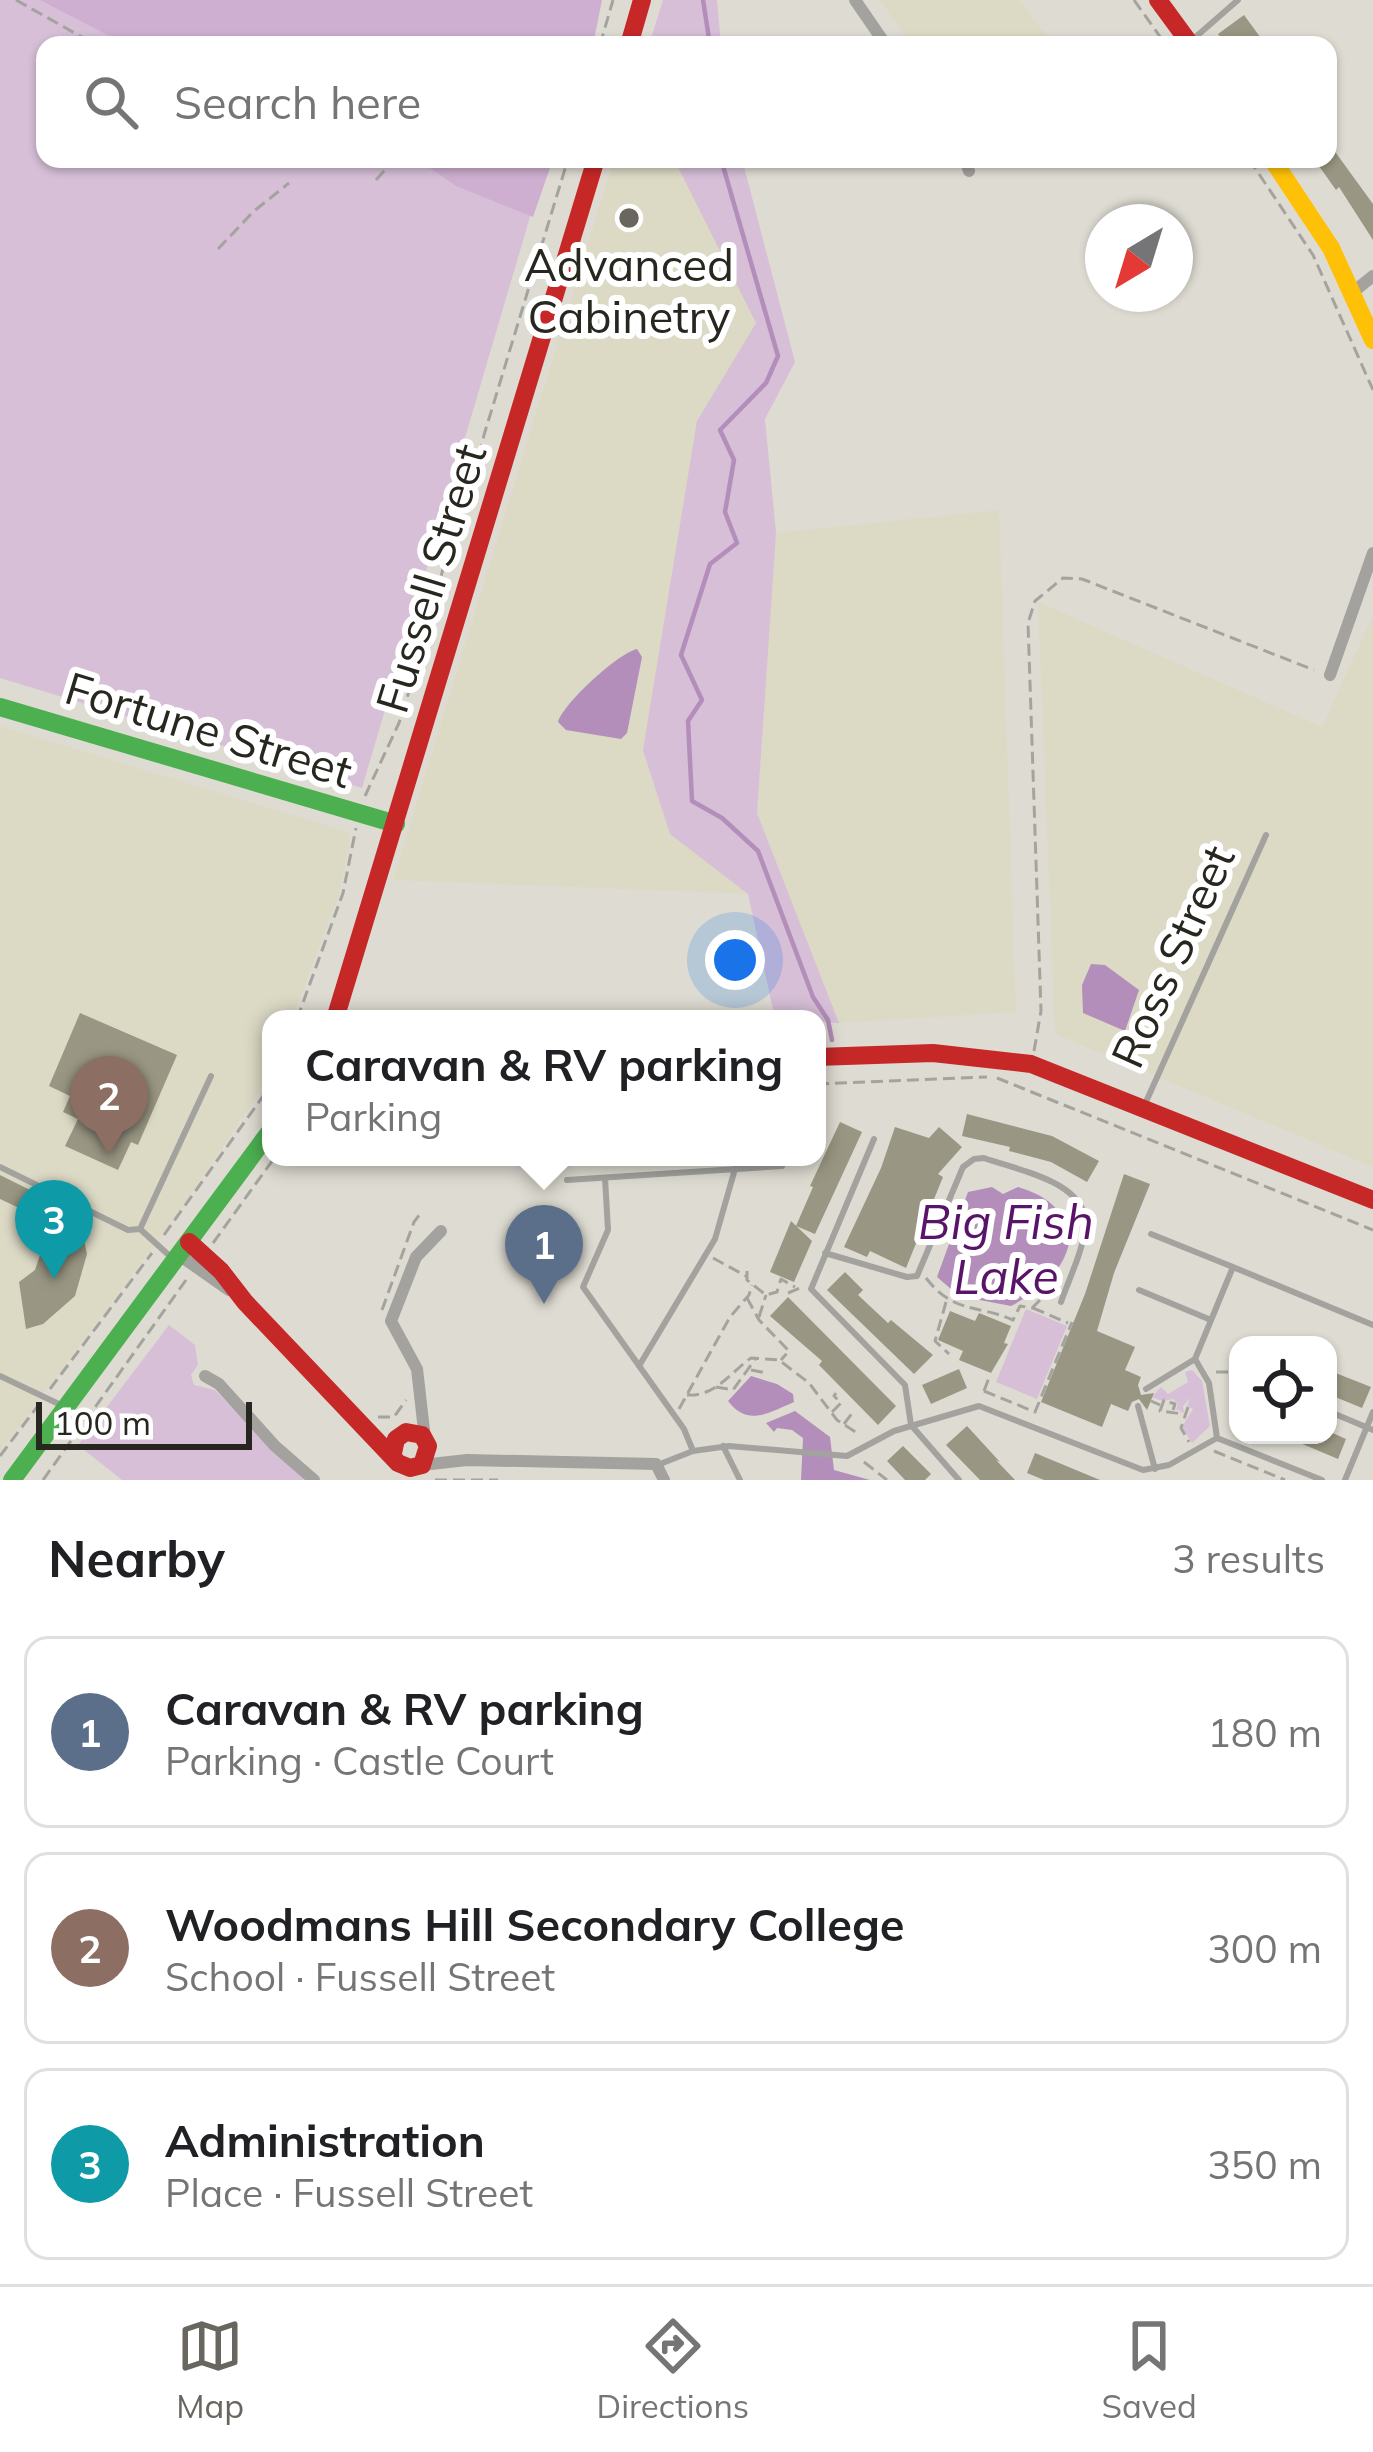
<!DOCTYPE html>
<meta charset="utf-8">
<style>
:root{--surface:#fff;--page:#f2f2f2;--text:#202124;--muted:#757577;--line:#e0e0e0;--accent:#68665e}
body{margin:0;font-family:Mulish,sans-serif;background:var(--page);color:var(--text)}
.controls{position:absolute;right:36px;bottom:36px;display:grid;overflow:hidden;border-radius:24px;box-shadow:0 3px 9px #0004}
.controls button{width:108px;height:108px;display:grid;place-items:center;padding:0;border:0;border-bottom:3px solid var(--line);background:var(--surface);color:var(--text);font:60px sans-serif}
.compass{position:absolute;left:1085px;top:204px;width:108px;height:108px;border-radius:50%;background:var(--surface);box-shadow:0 3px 9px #0004;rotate:218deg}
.scale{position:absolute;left:36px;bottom:30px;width:216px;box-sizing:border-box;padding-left:12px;border:6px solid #28271f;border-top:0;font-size:33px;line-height:42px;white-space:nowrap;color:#28271f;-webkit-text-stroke:9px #fff;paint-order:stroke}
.you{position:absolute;left:735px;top:960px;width:42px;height:42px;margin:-30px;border:9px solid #fff;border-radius:50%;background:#1a73e8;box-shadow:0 0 0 18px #1a73e833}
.badge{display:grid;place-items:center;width:78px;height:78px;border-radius:50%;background:var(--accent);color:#fff;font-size:39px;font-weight:700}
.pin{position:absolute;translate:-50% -99px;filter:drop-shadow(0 3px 6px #0008)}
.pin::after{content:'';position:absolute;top:63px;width:42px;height:36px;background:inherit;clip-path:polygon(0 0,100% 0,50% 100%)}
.popup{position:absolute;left:262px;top:1010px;width:564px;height:156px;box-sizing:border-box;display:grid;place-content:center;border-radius:24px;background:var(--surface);filter:drop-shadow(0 3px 9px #0005);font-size:39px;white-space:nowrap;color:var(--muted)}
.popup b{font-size:45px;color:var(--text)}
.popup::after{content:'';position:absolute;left:50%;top:100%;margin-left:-24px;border:24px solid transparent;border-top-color:var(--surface)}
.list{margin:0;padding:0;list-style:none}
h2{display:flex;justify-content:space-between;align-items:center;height:156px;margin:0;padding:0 48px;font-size:51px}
h2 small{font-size:39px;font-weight:400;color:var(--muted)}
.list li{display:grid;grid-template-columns:78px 1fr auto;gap:36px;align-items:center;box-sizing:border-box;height:192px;margin:0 24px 24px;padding:0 24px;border:3px solid var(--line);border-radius:24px}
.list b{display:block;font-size:45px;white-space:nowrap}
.list p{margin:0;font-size:39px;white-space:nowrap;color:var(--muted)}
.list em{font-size:39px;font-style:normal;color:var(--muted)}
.icon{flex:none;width:66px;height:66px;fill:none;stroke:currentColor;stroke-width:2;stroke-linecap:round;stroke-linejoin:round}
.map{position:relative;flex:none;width:1373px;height:1480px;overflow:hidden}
.search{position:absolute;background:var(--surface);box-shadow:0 3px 9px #0004;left:36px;right:36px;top:36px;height:132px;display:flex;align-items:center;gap:30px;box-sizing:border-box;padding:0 42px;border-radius:24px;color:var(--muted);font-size:45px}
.sheet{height:804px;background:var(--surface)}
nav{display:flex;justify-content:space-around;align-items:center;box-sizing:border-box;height:168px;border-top:3px solid var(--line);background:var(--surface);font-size:33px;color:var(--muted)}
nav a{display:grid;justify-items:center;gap:6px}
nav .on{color:var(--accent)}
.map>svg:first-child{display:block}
</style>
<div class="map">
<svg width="1373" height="1480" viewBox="0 0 1373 1480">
<rect width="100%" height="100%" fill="#dedcd2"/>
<path fill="#dcd9c5" d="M880 0H1020L1053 45H911Z
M614 159 676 160 756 323 697 421 670 834 748 894 393 880Z
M999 510 1016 1012 839 1023 757 813 776 533Z
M1038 602 1322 727 1373 615V1167L1055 1034Z
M0 726 348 832 351 838 339 894 292 1019H271V1074L182 1208 0 1452Z"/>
<path fill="#d6bfd7" d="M0 0H594L581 45H45V159H547L362 788 0 678Z
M663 0H717L721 45H649Z
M674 159H742L795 362 765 419 776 533 757 813 839 1023 775 1019 748 894 670 834 643 750 697 421 756 323Z
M1026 1309 1067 1326 1037 1399 996 1382Z
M169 1325 195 1345 198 1365 191 1375 194 1385 215 1390 304 1480H122L78 1445Z
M1192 1370 1202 1381 1210 1426 1192 1443 1182 1427 1193 1409 1187 1406 1190 1398 1183 1406 1184 1413 1176 1409 1178 1404 1173 1399 1162 1401 1152 1397 1161 1387 1168 1394 1188 1382 1185 1372Z"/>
<path fill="#ceafd1" d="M40 0H602L593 45H127Z
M430 159H553L533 217 456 186 430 168Z"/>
<path fill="#b38eba" d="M637 649 642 657 627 733 621 739 566 730 558 722C564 703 617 654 637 649Z
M1091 964 1105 965 1139 990 1125 1031 1083 1013 1082 985Z
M992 1187 1003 1194 1018 1187C1047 1196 1063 1208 1070 1238 1065 1272 1039 1291 1011 1306L959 1296 937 1277 968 1192Z
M751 1376 777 1384 793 1394 794 1402C768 1413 748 1427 728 1401Z
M795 1411 830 1437 834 1470 870 1480H801L803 1438 792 1430 777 1428 774 1432 766 1423Z"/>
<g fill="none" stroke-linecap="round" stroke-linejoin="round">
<path stroke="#b38eba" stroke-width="4.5" d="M703 0 710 45
M721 159 778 356 766 383 720 430 734 460 725 512 737 543 710 564 681 655 702 700 688 721 692 801 722 818 758 851 813 997 828 1020 832 1040"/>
</g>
<path fill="#999683" d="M1244 15 1266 45H1226L1218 34Z
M1328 142 1373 204V240L1339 187 1336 190 1314 159H1328Z
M80 1013 177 1055 138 1145 131 1142 118 1170 65 1146 78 1119 63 1112 70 1096 49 1086Z
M967 1114 1052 1136 1099 1161 1087 1182 1051 1162 1009 1151 1010 1147 962 1136Z
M840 1122 862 1132 815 1234 796 1226 813 1187 810 1186Z
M895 1127 929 1138 939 1127 962 1147 938 1174 943 1177 906 1268 870 1251 867 1257 844 1247 881 1168Z
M1124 1174 1150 1184 1114 1273 1097 1331 1135 1347 1125 1370 1141 1377 1138 1385 1141 1395 1154 1393 1147 1410 1139 1399 1132 1402 1128 1411 1111 1404 1102 1427 1041 1402 1085 1294Z
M0 1175 76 1213 68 1231 0 1199Z
M791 1221 812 1241 794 1282 770 1272Z
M82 1230 87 1254 75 1296 43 1324 26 1329 19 1282 35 1270 41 1252 39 1242Z
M845 1272 863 1290 858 1295 888 1323 891 1320 933 1355 914 1374 827 1290Z
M788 1297 896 1406 878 1425 819 1365 822 1361 770 1316Z
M950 1311 975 1321 979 1313 1011 1326 1004 1343 1008 1344 991 1373 959 1360 963 1351 938 1340Z
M959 1369 967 1388 931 1404 922 1385Z
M1328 1370 1371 1387 1362 1408 1328 1394Z
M967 1426 1000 1462 996 1460 1015 1480H980L946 1445Z
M1328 1431 1346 1439 1338 1459 1281 1435H1328Z
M903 1446 931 1474 925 1480H905L887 1461Z
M1035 1453 1100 1480H1044L1027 1473Z"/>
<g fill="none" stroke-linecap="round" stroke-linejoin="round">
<path stroke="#a4a39e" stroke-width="3" stroke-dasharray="12 6" stroke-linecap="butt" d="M16 0 96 45
M1134 0 1166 45
M600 45 613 0
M1249 159 1313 255 1373 390
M376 180 395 159
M218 249 254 211 289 183
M365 796 399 723 433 616 448 544 476 471 484 435 568 159
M297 1019 343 893 356 828
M1034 1051 1041 1011 1028 623 1035 601 1063 578 1082 579 1314 670
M997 1078 1373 1230
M817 1084 987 1077
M1044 1231 1072 1212
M164 1235 271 1085
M213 1243 275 1157
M713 1258 746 1276
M747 1271V1280L766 1295 777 1292 781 1279 795 1287
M926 1278C954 1314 976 1304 1013 1320L1020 1306 1032 1308 1056 1284
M788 1293 802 1287
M747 1298 759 1320 789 1351 781 1360
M946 1302 935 1341 949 1354
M1033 1308 1068 1323
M382 1310 414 1222 420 1214
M759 1317 766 1295
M751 1370 767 1373
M1216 1372H1238
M716 1387 733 1390 756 1358
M50 1389 152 1253
M984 1391 1035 1412 1072 1322
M984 1391 990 1375
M687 1395C715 1397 731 1372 751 1358L779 1360 809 1383 837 1420 857 1433
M1151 1401 1160 1405
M1188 1407 1181 1428 1189 1442
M679 1409 730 1317 749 1295 752 1285
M1173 1410 1175 1404 1164 1400 1160 1411 1183 1414
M832 1412 841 1403 834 1396 836 1393
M378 1417H394L406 1400
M844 1424 853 1412
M1214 1451 1285 1480
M0 1456 37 1407
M864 1462 887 1480
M43 1480 186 1280
M435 1480H498"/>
<path stroke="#a3a29e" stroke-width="6" d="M1191 41 1238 0
M1145 1104 1266 835
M874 1139 811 1289 905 1385 911 1425 959 1480
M0 1167 128 1230 140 1229
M605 1178 608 1230 583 1287 684 1429 693 1451
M567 1180 782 1166
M1151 1234 1233 1267
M825 1253 907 1277 917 1276 963 1167 974 1159 984 1158C1017 1170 1091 1182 1085 1229 1082 1253 1069 1279 1061 1302
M172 1258 140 1229 211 1076
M1139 1290 1211 1320
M1195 1359 1209 1383 1217 1438
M639 1366 715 1239 735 1169
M0 1376 63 1406
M1146 1389 1195 1359 1233 1267 1373 1325
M1138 1406 1155 1469
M1328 1411 1373 1430
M723 1446 740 1480
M660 1464 693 1451 729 1446 847 1456 894 1431 979 1406 1143 1470 1169 1465 1217 1438 1322 1480
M1345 1480 1373 1412"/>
<path stroke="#a3a29e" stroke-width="12" d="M855 0 886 45
M965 159 969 171
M1352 293 1373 276
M1330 675 1373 553
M179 1255 229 1290
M205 1376 219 1384 275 1446 314 1480
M425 1439 417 1369 391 1321 416 1257 441 1231
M422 1465 467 1460 656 1464 664 1480"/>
<path stroke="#4caf50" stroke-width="18" d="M0 707 396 824
M12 1480 271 1130"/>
<path stroke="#ffc107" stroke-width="18" d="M1272 159 1331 248 1373 340"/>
<path stroke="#c62828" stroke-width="18" d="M1158 0 1191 45
M629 45 642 0
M335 1019 596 159
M817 1057 933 1053 1031 1064 1373 1200
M189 1242 221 1271 245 1302 398 1463 410 1468 422 1465 428 1446 422 1435 406 1432 396 1439 393 1453"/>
</g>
<circle fill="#68665e" stroke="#fff" stroke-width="4.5" cx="629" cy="218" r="12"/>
<g text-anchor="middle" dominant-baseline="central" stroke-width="12" stroke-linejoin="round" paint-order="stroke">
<g font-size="45" fill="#28271f" stroke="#fff">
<text x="629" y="264">Advanced<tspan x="629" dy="52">Cabinetry</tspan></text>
</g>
<g font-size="45" fill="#28271f" stroke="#fff">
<text transform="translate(430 578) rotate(-73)">Fussell Street</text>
<text transform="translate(209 729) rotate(17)">Fortune Street</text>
<text transform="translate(1172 956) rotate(-66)">Ross Street</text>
</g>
<g font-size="48" font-style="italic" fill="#581469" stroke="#fff">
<text x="1006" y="1221">Big Fish<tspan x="1006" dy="55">Lake</tspan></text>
</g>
</g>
</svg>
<div class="controls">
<button><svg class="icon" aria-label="locate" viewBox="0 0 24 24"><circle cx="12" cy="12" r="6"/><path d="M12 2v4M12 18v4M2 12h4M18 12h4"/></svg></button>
</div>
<svg class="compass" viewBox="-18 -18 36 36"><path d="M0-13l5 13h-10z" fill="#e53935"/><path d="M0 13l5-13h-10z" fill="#757577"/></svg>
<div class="scale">100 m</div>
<div class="you"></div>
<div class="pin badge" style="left:544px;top:1304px;background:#5c6f8a">1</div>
<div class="popup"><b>Caravan &amp; RV parking</b>Parking</div>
<div class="pin badge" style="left:109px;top:1155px;background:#8d6e63">2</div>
<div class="pin badge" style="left:54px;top:1279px;background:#0f9aa8">3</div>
<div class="search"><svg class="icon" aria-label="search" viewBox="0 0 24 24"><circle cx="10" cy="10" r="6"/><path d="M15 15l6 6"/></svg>Search here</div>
</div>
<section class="sheet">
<h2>Nearby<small>3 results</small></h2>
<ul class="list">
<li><span class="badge" style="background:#5c6f8a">1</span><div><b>Caravan &amp; RV parking</b><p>Parking · Castle Court</p></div><em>180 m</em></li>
<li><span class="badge" style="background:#8d6e63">2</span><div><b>Woodmans Hill Secondary College</b><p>School · Fussell Street</p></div><em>300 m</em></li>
<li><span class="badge" style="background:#0f9aa8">3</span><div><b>Administration</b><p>Place · Fussell Street</p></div><em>350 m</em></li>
</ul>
</section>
<nav>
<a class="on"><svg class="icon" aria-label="map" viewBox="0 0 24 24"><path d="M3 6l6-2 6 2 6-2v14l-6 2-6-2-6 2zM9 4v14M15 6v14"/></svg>Map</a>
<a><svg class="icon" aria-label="directions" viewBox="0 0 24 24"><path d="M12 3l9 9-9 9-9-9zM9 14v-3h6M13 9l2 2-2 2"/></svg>Directions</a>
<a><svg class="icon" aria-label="saved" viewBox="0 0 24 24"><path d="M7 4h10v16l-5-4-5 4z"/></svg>Saved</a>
</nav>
